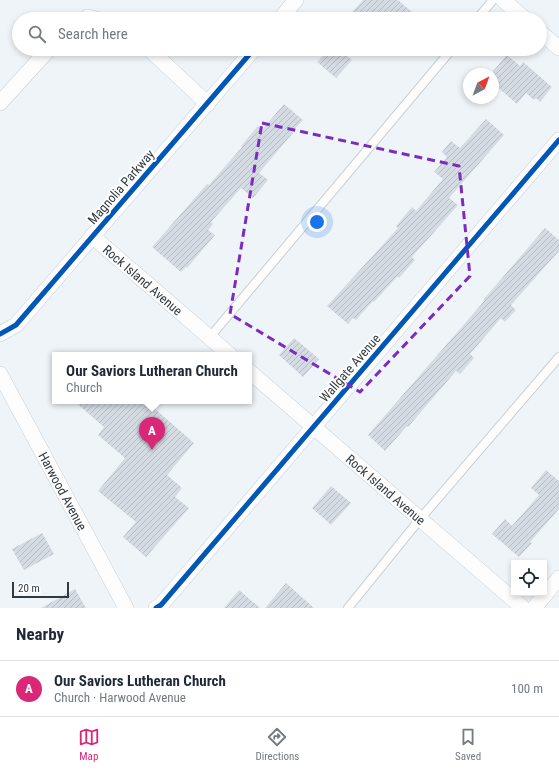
<!DOCTYPE html>
<meta charset="utf-8">
<style>
:root{--surface:#fff;--page:#f2f2f3;--text:#1f2937;--muted:#747a83;--line:#e0e1e3;--accent:#db2777}
body{margin:0;font-family:"Roboto Condensed",sans-serif;background:var(--page);color:var(--text)}
.controls{position:absolute;right:12px;bottom:12px;display:grid;overflow:hidden;border-radius:0px;box-shadow:0 2px 6px #0003}
.controls button{width:36px;height:36px;display:grid;place-items:center;padding:0;border:0;border-bottom:1px solid var(--line);background:var(--surface);color:var(--text);font:20px sans-serif}
.compass{position:absolute;left:463px;top:68px;width:36px;height:36px;border-radius:50%;background:var(--surface);box-shadow:0 2px 6px #0003;rotate:41deg}
.scale{position:absolute;left:12px;bottom:10px;width:57px;box-sizing:border-box;padding-left:4px;border:2px solid #303a40;border-top:0;font-size:11px;line-height:14px;white-space:nowrap;color:#303a40;-webkit-text-stroke:3px #fff;paint-order:stroke}
.you{position:absolute;left:317px;top:222px;width:14px;height:14px;margin:-10px;border:3px solid #fff;border-radius:50%;background:#1a73e8;box-shadow:0 0 0 6px #1a73e833}
.badge{display:grid;place-items:center;width:26px;height:26px;border-radius:50%;background:var(--accent);color:#fff;font-size:13px;font-weight:700}
.pin{position:absolute;translate:-50% -33px;filter:drop-shadow(0 1px 2px #0008)}
.pin::after{content:'';position:absolute;top:21px;width:14px;height:12px;background:inherit;clip-path:polygon(0 0,100% 0,50% 100%)}
.popup{position:absolute;left:52px;top:352px;width:200px;height:52px;box-sizing:border-box;display:grid;place-content:center;border-radius:0px;background:var(--surface);filter:drop-shadow(0 1px 3px #0005);font-size:13px;white-space:nowrap;color:var(--muted)}
.popup b{font-size:15px;color:var(--text)}
.popup::after{content:'';position:absolute;left:50%;top:100%;margin-left:-8px;border:8px solid transparent;border-top-color:var(--surface)}
.list{margin:0;padding:0;list-style:none}
h2{display:flex;justify-content:space-between;align-items:center;height:52px;margin:0;padding:0 16px;font-size:17px}
h2 small{font-size:13px;font-weight:400;color:var(--muted)}
.list li{display:grid;grid-template-columns:26px 1fr auto;gap:12px;align-items:center;box-sizing:border-box;height:56px;padding:0 16px;border-top:1px solid var(--line)}
.list b{display:block;font-size:15px;white-space:nowrap}
.list p{margin:0;font-size:13px;white-space:nowrap;color:var(--muted)}
.list em{font-size:13px;font-style:normal;color:var(--muted)}
.icon{flex:none;width:22px;height:22px;fill:none;stroke:currentColor;stroke-width:2;stroke-linecap:round;stroke-linejoin:round}
.map{position:relative;flex:none;width:559px;height:608px;overflow:hidden}
.search{position:absolute;background:var(--surface);box-shadow:0 2px 6px #0003;left:12px;right:12px;top:12px;height:44px;display:flex;align-items:center;gap:10px;box-sizing:border-box;padding:0 14px;border-radius:22px;color:var(--muted);font-size:15px}
.sheet{height:108px;background:var(--surface)}
nav{display:flex;justify-content:space-around;align-items:center;box-sizing:border-box;height:56px;border-top:1px solid var(--line);background:var(--surface);font-size:11px;color:var(--muted)}
nav a{display:grid;justify-items:center;gap:2px}
nav .on{color:var(--accent)}
.map>svg:first-child{display:block}
</style>
<div class="map">
<svg width="559" height="608" viewBox="0 0 559 608">
<defs>
<pattern id="building-hatch" width="6" height="6" patternUnits="userSpaceOnUse"><rect width="6" height="6" fill="#d5dbe3"/><path d="M-1 1l2-2M0 6l6-6M5 7l2-2" fill="none" stroke="#b7bdc4"/></pattern>
</defs>
<rect width="100%" height="100%" fill="#eff4f8"/>
<path fill="url(#building-hatch)" d="M363 0H398L420 19H346Z
M329 49H339L352 60 336 78 317 62Z
M507 55 520 66 523 62 552 87 540 102 536 98 534 100 526 93 517 104 493 83V71Z
M284 104 303 120 292 132 293 133 259 173 268 180 253 198 241 188 211 222 213 224 208 230 215 235 187 268 186 267 181 272 152 247 207 184 209 185 242 147 241 146 258 126 262 130Z
M486 119 504 135 449 198 458 205 412 257 415 260 399 278 397 277 374 302 373 301 356 320 353 318 348 324 327 306 398 228 396 226 412 207 416 211 443 179 434 172 447 157 442 152 451 141 460 148Z
M545 228 559 240V251L511 305 516 310 505 322 501 318 470 354 474 358 460 374 456 371 408 427 407 426 385 451 368 435 460 329 484 301 483 300Z
M294 338 319 359 303 377 279 355Z
M74 401H146L194 443 167 475 182 488 175 497 189 508 146 557 123 537 136 522 98 491 125 458 98 435 104 427Z
M546 470 559 481V509L530 542 532 543 519 557 492 534 505 519 512 526 539 495 531 488Z
M331 486 351 503 331 525 312 508Z
M42 533 54 554 24 570 12 549Z
M286 583 314 608H265Z
M75 589 86 608H41Z
M239 590 260 608H224Z"/>
<g fill="none" stroke-linecap="round" stroke-linejoin="round">
<defs>
<path id="lane" d="M477 19 493 0
M210 337 452 49
M348 608 420 519 559 357"/>
<g id="street">
<path d="M503 0 525 19"/>
<path d="M85 19 88 17 96 19"/>
<path d="M280 19 296 0"/>
<path d="M540 32 559 48"/>
<path d="M149 49 208 104"/>
<path d="M0 103 49 49"/>
<path id="s1" d="M92 236 230 355"/>
<path d="M0 334 16 325 254 49"/>
<path id="s2" d="M249 371 523 608"/>
<path id="s3" d="M0 374 126 608"/>
<path d="M156 608 161 605 559 140"/>
<path d="M534 608 559 578"/>
</g>
</defs>
<use href="#lane" stroke="#c9d0d5" stroke-width="10"/>
<use href="#street" stroke="#c9d0d5" stroke-width="16"/>
<use href="#lane" stroke="#fdfdfe" stroke-width="8"/>
<use href="#street" stroke="#fdfdfe" stroke-width="15"/>
<defs>
<path id="cycleway" d="M0 334 16 325 254 49
M156 608 161 605 559 140"/>
</defs>
<use href="#cycleway" stroke="#fff" stroke-width="8"/>
<use href="#cycleway" stroke="#0057b8" stroke-width="5"/>
</g>
<path fill="none" stroke="#7b2cbf" stroke-width="3" stroke-dasharray="8 5" stroke-linejoin="round" d="M262 123 459 166 470 276 360 392 230 314Z"/>
<g text-anchor="middle" dominant-baseline="central" stroke-width="4" stroke-linejoin="round" paint-order="stroke">
<g font-size="13" fill="#303a40" stroke="#fff">
<text transform="translate(121 187) rotate(-49)">Magnolia Parkway</text>
<text stroke="none"><textPath href="#s1" startOffset="67">Rock Island Avenue</textPath></text>
<text transform="translate(350 368) rotate(-49)">Wallgate Avenue</text>
<text stroke="none"><textPath href="#s2" startOffset="181">Rock Island Avenue</textPath></text>
<text stroke="none"><textPath href="#s3" startOffset="133">Harwood Avenue</textPath></text>
</g>
</g>
</svg>
<div class="controls">
<button><svg class="icon" aria-label="locate" viewBox="0 0 24 24"><circle cx="12" cy="12" r="6"/><path d="M12 2v4M12 18v4M2 12h4M18 12h4"/></svg></button>
</div>
<svg class="compass" viewBox="-18 -18 36 36"><path d="M0-13l5 13h-10z" fill="#e53935"/><path d="M0 13l5-13h-10z" fill="#747a83"/></svg>
<div class="scale">20 m</div>
<div class="you"></div>
<div class="pin badge" style="left:152px;top:450px">A</div>
<div class="popup"><b>Our Saviors Lutheran Church</b>Church</div>
<div class="search"><svg class="icon" aria-label="search" viewBox="0 0 24 24"><circle cx="10" cy="10" r="6"/><path d="M15 15l6 6"/></svg>Search here</div>
</div>
<section class="sheet">
<h2>Nearby<small></small></h2>
<ul class="list">
<li><span class="badge">A</span><div><b>Our Saviors Lutheran Church</b><p>Church · Harwood Avenue</p></div><em>100 m</em></li>
</ul>
</section>
<nav>
<a class="on"><svg class="icon" aria-label="map" viewBox="0 0 24 24"><path d="M3 6l6-2 6 2 6-2v14l-6 2-6-2-6 2zM9 4v14M15 6v14"/></svg>Map</a>
<a><svg class="icon" aria-label="directions" viewBox="0 0 24 24"><path d="M12 3l9 9-9 9-9-9zM9 14v-3h6M13 9l2 2-2 2"/></svg>Directions</a>
<a><svg class="icon" aria-label="saved" viewBox="0 0 24 24"><path d="M7 4h10v16l-5-4-5 4z"/></svg>Saved</a>
</nav>
